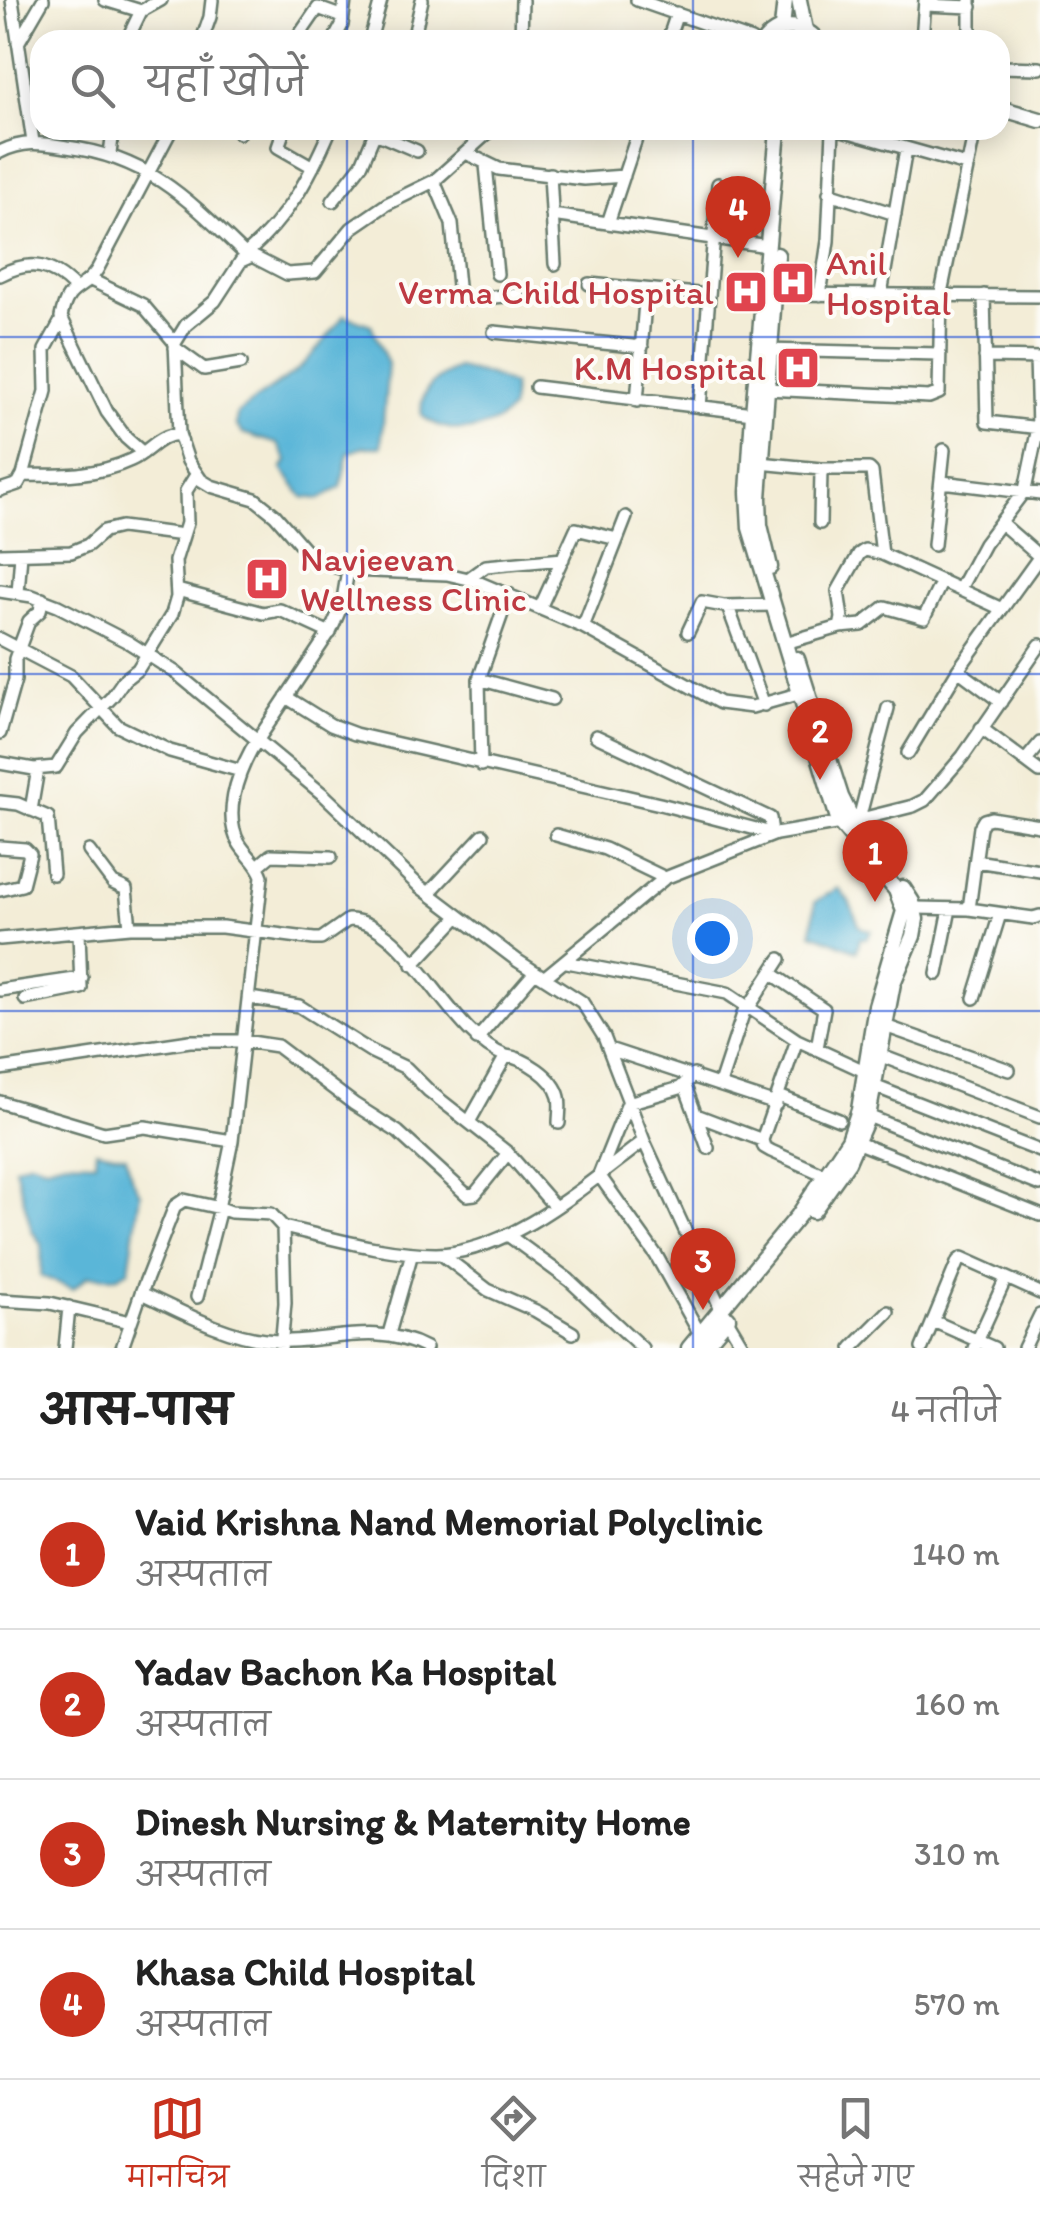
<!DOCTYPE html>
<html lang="hi">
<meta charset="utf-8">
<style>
:root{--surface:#fff;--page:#f2f2f2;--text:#222;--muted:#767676;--line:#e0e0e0;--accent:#c8321e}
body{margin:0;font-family:Itim,"Playpen Sans Deva",sans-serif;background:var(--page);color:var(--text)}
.you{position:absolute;left:712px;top:938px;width:35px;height:35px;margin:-25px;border:8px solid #fff;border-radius:50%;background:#1a73e8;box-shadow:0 0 0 15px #1a73e833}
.badge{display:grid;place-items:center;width:65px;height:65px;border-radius:50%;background:var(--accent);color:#fff;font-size:32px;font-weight:700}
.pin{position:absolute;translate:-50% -82px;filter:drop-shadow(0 2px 5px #0008)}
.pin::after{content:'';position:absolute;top:52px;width:35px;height:30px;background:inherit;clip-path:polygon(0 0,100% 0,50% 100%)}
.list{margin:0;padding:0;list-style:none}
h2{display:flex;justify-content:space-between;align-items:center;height:130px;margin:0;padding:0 40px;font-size:42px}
h2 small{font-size:32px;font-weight:400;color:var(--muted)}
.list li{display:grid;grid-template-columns:65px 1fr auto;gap:30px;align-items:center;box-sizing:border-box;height:150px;padding:0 40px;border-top:2px solid var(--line)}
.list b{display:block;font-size:38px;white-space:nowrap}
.list p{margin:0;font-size:32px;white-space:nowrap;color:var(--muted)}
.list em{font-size:32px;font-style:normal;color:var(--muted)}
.icon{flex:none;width:55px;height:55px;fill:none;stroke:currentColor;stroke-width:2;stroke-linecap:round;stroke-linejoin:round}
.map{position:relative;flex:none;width:1040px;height:1348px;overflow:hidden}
.search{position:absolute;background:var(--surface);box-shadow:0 5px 25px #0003;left:30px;right:30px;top:30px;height:110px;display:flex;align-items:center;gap:25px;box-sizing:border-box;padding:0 35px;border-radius:30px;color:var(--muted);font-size:38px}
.sheet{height:730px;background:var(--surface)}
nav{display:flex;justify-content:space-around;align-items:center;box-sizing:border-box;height:140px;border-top:2px solid var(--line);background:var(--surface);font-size:28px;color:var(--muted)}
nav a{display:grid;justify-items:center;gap:5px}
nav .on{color:var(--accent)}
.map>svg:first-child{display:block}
</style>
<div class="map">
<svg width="1040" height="1348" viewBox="0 0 1040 1348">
<rect width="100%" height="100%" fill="#fdfcf7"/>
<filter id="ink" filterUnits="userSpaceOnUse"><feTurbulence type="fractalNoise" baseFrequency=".01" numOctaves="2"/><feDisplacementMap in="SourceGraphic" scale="20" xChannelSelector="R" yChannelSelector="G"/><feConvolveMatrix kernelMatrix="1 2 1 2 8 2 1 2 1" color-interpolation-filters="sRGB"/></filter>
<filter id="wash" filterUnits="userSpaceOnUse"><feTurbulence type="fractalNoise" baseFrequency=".0048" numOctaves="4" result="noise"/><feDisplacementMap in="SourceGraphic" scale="40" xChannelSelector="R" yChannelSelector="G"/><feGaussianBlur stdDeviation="2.25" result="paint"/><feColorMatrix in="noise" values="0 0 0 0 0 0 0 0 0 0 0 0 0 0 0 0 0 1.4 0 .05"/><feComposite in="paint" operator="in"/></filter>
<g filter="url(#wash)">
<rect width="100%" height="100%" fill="#f3edd7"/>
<path fill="#5ab6d8" stroke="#3c7a86" stroke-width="2.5" d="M344 315 371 325 388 364 381 447H364L348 453 341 487 320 499 303 497 282 469 287 461 278 444 242 433 236 425 237 414C256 398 277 386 296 371 307 362 336 328 344 315Z
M458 368 489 375 513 385 511 410C488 434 449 436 422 416 418 391 435 377 458 368Z
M838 888 849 901 860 927 871 931 867 938H860L857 951 812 933 815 902Z
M96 1150 126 1156 131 1177 140 1193 129 1270 116 1277 88 1276 73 1289 41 1276 42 1245 32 1231 15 1167 30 1161 46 1166 65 1161 95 1162Z"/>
</g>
<g filter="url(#ink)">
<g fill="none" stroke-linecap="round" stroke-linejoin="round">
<defs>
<path id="minor" d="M12 0 33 142
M105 0 141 11
M637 0 751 40
M925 5 971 7
M127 40 141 11 161 0
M202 40 210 17 212 0
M296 40 318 8 343 17
M334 40 342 25 345 0
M370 40 381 0
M413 40 422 0
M521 40 522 0
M668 40 677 13
M922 40 925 0
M970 40V0
M18 43 43 0
M1000 67 1040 68
M284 130 278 147 313 167
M491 130 434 181 387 204 352 228 315 272 287 274 252 256 241 261 215 301 186 325 175 343 179 434 188 461 201 480 211 486 255 499 275 515 308 553 328 565 348 570 447 574 473 580 583 627 720 703 752 707 805 692
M842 130 966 165
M239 133 240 130
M375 133 417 151
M0 152C24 140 41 143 67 147 149 157 190 201 247 256
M110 154 113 130
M468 154 499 169 584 179 624 176
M486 165 497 274
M550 174 555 264
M434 181 452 224 459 296 467 299 519 295
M829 193 895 214
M333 201 362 164 376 130
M552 215 768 246
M608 223 639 130
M246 254C288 217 308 181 330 130
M0 275C31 259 51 264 75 288
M91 280 143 305 175 343
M589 284 709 295
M774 294 1040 296
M881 294 906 149
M820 295 828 241 833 130
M984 295 987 422 1040 428
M494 332 642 347
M175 348 204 369 241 363
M764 350 939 354
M985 357 1040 358
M536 387 753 413
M766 389 929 397 939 393 941 293 975 130
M637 401 646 290
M700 407 718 184
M143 453 126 438 107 412 61 317C68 282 82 293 97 270L171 130
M760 463 821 469H869L872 472 882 554 1002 609
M23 475C60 476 97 476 131 460 149 452 158 435 179 434
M942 482 1040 494
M0 490 18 484 23 475 46 391 45 350 61 321
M820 523 821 469
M1001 523 1040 557
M934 545 944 450
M0 554 71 552 88 545 104 531 121 527 183 535
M468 579 486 566 563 559
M963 583 984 544 1025 490 1038 428 1036 358
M177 590 263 613 280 610 330 633
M0 591 32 596 58 606 128 642 175 672 325 796 419 886 518 961 582 1002 604 1037 644 1141 722 1311 744 1348
M18 593 21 554
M728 607 764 705
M540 608 576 529 617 539
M583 627 626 517
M840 627 862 625 885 607 924 618 942 581
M688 632 702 602 724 606 773 605
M0 639 71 676 118 726 170 751 241 771
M792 641 840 627 842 618 838 591 859 554 865 550 882 554
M958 670 1001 702
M479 679 552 699
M286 697 331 725 355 734 660 804 775 834
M981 728 1040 772
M0 733 15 680V659L29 621 40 611 42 599
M596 736 770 818 772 834
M908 753 958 670 1040 556
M1025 761 1040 743
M0 763 34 769 56 767 77 733 112 697 124 680 138 669 172 614 177 597 175 561 187 523 186 491 196 475
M481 765 479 679 509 594
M0 802 18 804 48 817 53 874
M31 810 38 769
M859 819 888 708
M556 835 605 849 665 878
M0 847 25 849 30 854 22 885 0 890
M89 851 113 883 126 889 130 927
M976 861 1040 871
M258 866 271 855 331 857
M429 893 483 835
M915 908 969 909 1033 918 1040 916
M969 909 980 827 984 820 991 818 1040 826
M0 939 130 927H222L314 939H321L348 920C408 920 448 1035 506 1056L469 1122
M567 962 727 993 797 1040 873 1075
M413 965 458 917
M771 973 824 1009 817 1048
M937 974 950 909
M545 977 665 878 776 834 853 821 913 806 925 800 963 756 1040 645
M0 990 82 978
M250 998 299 1006 372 1052 406 1068 429 1091 508 1153
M974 998 1000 914
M25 999 81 988 79 932
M749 1007 780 959
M885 1026 1009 1070
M477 1039 535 972
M797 1040 762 1140 764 1147 771 1151 827 1176
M609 1049 776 1104
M879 1055 1040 1117
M506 1056C525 1058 554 1077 559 1097 561 1105 559 1115 559 1123
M0 1069 190 1041H244L277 1046 354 1104 398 1132 467 1195 475 1194 508 1153 555 1207
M694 1075 680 1088 628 1103 599 1175 656 1255 700 1334
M720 1084 746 1005
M685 1086 708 1148
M874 1086 1040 1151
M779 1096 839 1120
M0 1102 104 1133 145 1127 232 1141
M696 1115 762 1140
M868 1116 1040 1185
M858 1143 1040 1215
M283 1227C332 1238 385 1254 436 1254 510 1253 588 1183 644 1141
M509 1236 569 1280 642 1348
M441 1254 488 1290 536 1311 573 1333
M197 1297 220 1208 184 1200 175 1206 141 1293C179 1310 222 1335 265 1340 321 1347 371 1319 426 1348
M0 1300 50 1303 130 1322
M933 1321 994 1348
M389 1334 412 1253
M65 1348 69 1307
M122 1348 141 1293
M281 1348 285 1303 283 1227 271 1214 231 1212 220 1208 219 1203 232 1141 262 876C258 863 246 855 239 843 223 815 237 776 251 750L331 630 342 605 348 570
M852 1348 888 1312
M922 1348 958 1261 962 1258 1040 1293
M974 1348 1006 1278
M1024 1348 1040 1315"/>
<path id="major" d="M799 0 805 30
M782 27 785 0
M765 40C781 23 801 23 817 40
M1000 108 1040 120
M770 567 760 525 759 498 777 255
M797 659 841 797 853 821 887 867
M813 1211 848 1162 868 1116 893 983 913 936 916 919 912 902 903 888
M689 1348 798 1216 849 1140 859 1110 876 1006 904 911 896 890 839 822 750 528 748 492 753 413 778 130
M703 1348 728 1318"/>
</defs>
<use href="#minor" stroke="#697b6d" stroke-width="16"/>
<use href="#major" stroke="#697b6d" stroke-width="19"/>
<use href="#minor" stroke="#fff" stroke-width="11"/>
<use href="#major" stroke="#fff" stroke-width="14"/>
</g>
</g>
<path fill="none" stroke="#1d4ed8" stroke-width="2.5" stroke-opacity="0.55" d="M347 0V40M693 0V40M347 130V1348M693 130V1348M0 337H1040M0 674H1040M0 1011H1040"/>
<defs>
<symbol id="hospital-square" viewBox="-11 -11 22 22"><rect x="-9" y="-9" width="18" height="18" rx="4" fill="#e0444e" stroke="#fdfcf7"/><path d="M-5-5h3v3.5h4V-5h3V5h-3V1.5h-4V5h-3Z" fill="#fff"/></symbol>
</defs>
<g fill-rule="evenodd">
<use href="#hospital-square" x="768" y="258" width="50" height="50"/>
<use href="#hospital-square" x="721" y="267" width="50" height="50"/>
<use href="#hospital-square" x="773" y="343" width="50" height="50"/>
<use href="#hospital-square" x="242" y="554" width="50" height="50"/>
</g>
<g text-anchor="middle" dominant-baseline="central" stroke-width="8" stroke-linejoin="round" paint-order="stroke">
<g font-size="35" fill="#be3a42" stroke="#fdfcf7" text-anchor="start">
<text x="826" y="263">Anil<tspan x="826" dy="40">Hospital</tspan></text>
<text x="714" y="292" text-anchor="end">Verma Child Hospital</text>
<text x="766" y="368" text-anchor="end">K.M Hospital</text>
<text x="300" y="559">Navjeevan<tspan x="300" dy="40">Wellness Clinic</tspan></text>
</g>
</g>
</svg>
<div class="you"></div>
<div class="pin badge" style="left:875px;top:902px">1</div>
<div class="pin badge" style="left:820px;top:780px">2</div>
<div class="pin badge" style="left:703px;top:1310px">3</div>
<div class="pin badge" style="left:738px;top:258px">4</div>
<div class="search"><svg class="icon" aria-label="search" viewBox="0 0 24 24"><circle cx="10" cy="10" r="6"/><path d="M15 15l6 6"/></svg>यहाँ खोजें</div>
</div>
<section class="sheet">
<h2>आस-पास<small>4 नतीजे</small></h2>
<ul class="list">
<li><span class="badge">1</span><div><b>Vaid Krishna Nand Memorial Polyclinic</b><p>अस्पताल</p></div><em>140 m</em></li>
<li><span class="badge">2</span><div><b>Yadav Bachon Ka Hospital</b><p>अस्पताल</p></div><em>160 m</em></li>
<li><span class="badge">3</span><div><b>Dinesh Nursing &amp; Maternity Home</b><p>अस्पताल</p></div><em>310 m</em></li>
<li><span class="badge">4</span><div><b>Khasa Child Hospital</b><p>अस्पताल</p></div><em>570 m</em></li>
</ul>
</section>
<nav>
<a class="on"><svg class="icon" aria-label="map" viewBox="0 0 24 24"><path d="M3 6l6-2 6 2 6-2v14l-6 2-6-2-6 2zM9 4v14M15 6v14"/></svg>मानचित्र</a>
<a><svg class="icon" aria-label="directions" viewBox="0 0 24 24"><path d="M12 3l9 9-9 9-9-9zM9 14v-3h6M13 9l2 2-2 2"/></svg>दिशा</a>
<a><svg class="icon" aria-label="saved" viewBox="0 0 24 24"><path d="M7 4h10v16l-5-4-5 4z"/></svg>सहेजे गए</a>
</nav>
